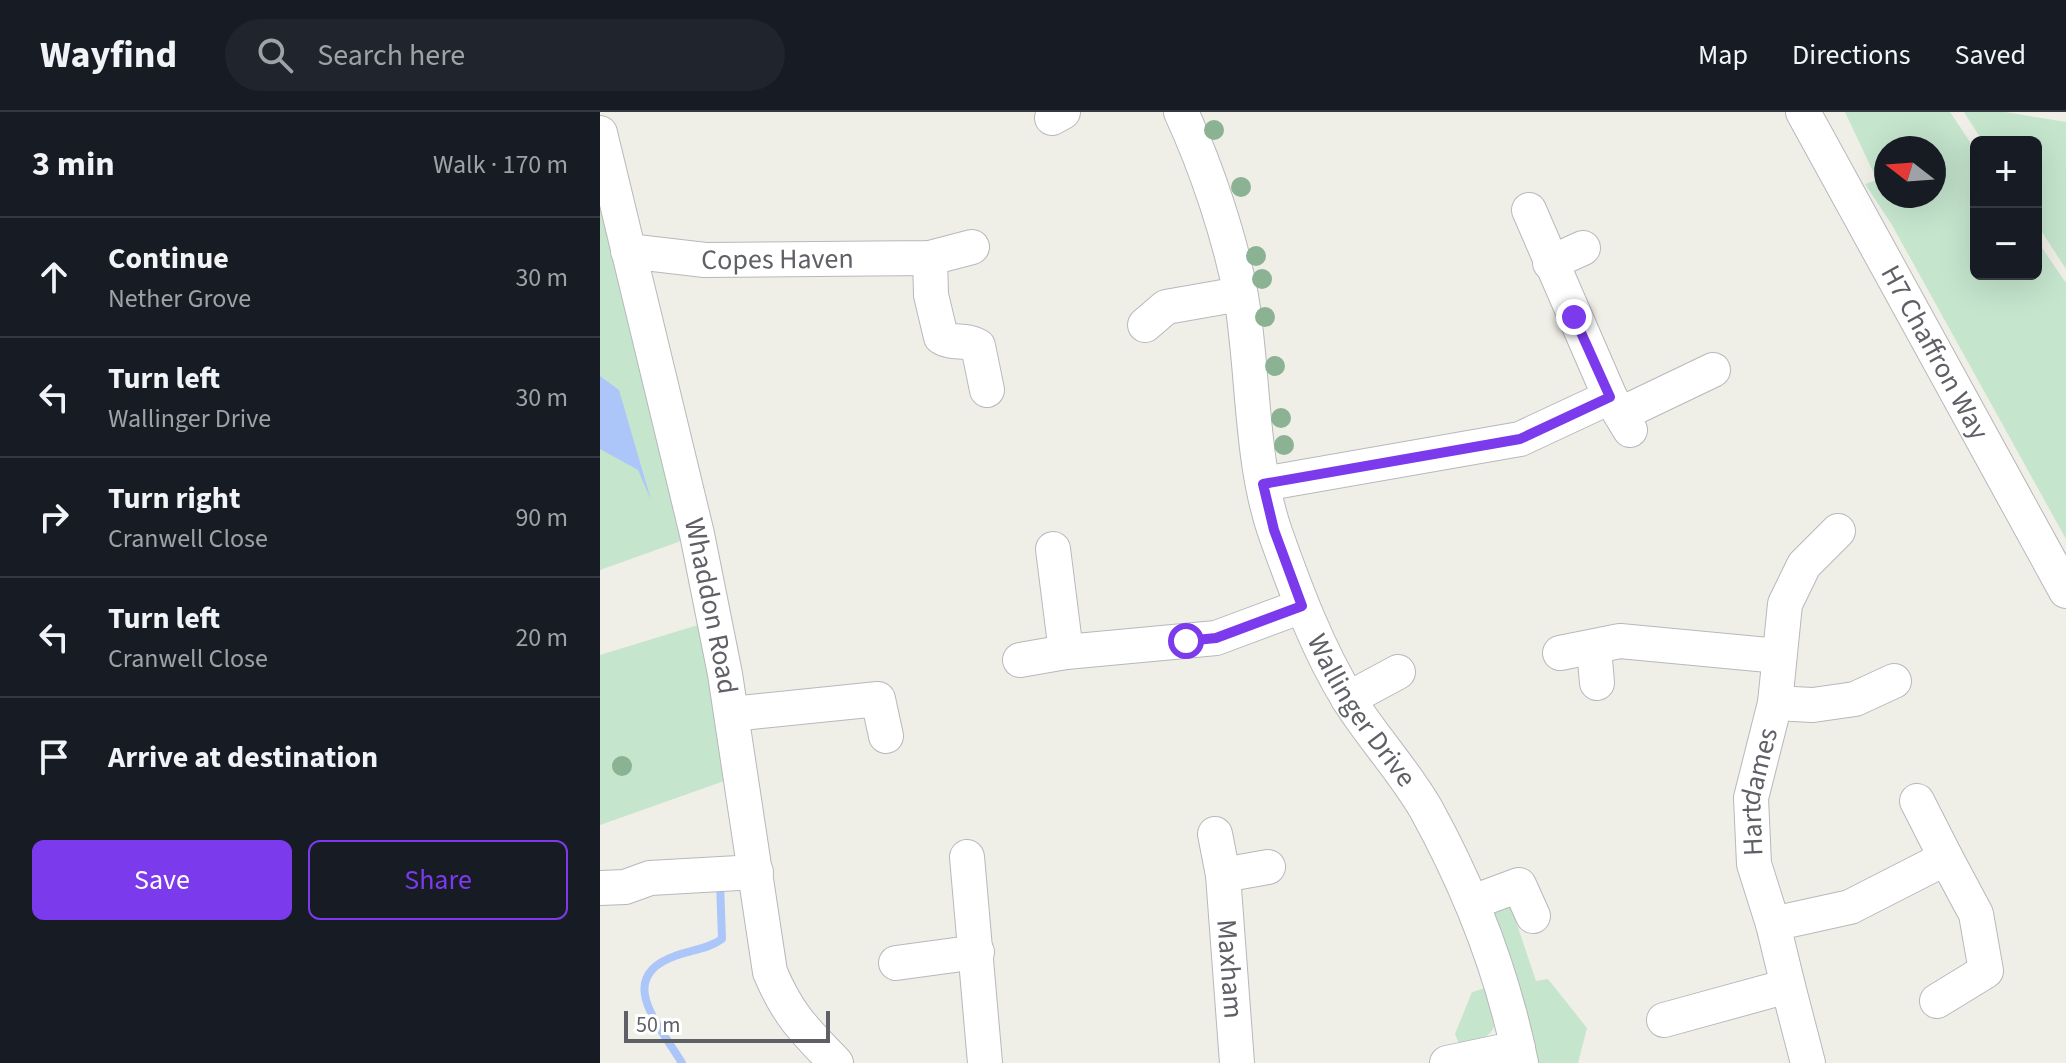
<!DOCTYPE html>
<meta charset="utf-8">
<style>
:root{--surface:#171b24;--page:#20242c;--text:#f1f3f6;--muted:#9ea1a6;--line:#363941;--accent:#7c3aed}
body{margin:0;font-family:"Source Sans 3",sans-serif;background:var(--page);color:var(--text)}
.controls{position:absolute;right:24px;top:24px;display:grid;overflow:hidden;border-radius:12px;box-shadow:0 8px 32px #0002}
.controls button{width:72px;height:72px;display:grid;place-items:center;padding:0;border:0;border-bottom:2px solid var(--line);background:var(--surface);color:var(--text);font:40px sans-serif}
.compass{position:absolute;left:1274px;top:24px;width:72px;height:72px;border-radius:50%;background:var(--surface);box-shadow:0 8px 32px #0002;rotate:287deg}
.scale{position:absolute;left:24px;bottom:20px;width:206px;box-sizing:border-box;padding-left:8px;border:4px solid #5e6066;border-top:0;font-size:22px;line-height:28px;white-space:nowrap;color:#5e6066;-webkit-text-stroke:6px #fff;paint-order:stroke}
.stop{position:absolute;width:24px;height:24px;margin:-18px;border:6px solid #7c3aed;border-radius:50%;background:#fff}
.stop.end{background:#7c3aed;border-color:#fff;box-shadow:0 2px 8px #0008}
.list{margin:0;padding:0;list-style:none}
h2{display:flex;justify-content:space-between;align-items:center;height:104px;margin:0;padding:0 32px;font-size:34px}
h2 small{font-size:26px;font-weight:400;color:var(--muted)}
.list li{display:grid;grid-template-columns:52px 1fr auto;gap:24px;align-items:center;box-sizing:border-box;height:120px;padding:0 32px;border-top:2px solid var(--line)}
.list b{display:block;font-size:30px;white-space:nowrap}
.list p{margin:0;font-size:26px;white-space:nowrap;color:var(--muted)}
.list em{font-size:26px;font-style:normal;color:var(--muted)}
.actions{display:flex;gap:16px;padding:24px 32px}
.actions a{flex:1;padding:18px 0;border:2px solid var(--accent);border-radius:12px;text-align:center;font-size:28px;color:var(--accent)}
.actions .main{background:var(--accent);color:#fff}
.icon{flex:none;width:44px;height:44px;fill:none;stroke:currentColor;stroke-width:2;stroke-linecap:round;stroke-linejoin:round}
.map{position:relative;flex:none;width:1466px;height:951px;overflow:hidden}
header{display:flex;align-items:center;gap:48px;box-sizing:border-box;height:112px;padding:0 40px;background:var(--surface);border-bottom:2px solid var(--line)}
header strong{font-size:38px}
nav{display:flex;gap:44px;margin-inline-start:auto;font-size:28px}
.search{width:560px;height:72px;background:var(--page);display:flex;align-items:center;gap:20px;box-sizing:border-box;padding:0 28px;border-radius:44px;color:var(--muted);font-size:30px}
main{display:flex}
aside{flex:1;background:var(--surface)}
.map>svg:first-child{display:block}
</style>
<header>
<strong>Wayfind</strong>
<div class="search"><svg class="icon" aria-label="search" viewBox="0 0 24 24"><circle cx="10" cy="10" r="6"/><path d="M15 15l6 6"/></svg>Search here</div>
<nav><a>Map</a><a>Directions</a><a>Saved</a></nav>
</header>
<main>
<aside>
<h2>3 min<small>Walk · 170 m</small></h2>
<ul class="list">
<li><svg class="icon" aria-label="ahead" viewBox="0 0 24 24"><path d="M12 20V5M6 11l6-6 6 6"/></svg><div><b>Continue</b><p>Nether Grove</p></div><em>30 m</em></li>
<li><svg class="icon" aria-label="left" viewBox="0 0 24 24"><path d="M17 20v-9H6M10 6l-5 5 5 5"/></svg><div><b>Turn left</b><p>Wallinger Drive</p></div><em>30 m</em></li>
<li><svg class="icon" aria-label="right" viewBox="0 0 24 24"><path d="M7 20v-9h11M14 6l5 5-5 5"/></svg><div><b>Turn right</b><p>Cranwell Close</p></div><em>90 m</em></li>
<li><svg class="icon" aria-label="left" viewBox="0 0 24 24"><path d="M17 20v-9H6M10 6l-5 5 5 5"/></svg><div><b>Turn left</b><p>Cranwell Close</p></div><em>20 m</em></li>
<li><svg class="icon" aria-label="arrive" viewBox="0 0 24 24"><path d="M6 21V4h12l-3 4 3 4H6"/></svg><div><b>Arrive at destination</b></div></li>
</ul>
<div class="actions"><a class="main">Save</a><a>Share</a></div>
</aside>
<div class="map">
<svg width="1466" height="951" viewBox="0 0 1466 951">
<rect width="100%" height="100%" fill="#efefe7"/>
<path fill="#c5e5cd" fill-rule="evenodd" d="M1245 0H1350L1376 39V162H1436V127L1466 171V427L1292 113 1265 72 1277 68ZM1286 36H1334V84H1286Z
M1364 0H1405L1466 10V157L1436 111V30H1383Z
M0 78 81 429 0 458Z
M98 513 127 668 0 713V543Z
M909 789 936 869 948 867 987 916 978 951H934L890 795Z
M889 875C897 914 903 923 860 934L855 922 872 880Z"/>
<path fill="#adc6fa" d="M0 264 19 278 51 388 38 358 0 337Z"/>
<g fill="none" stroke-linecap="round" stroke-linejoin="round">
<path stroke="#adc6fa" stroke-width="8" d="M82 951C61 915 13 866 75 844 91 838 108 837 122 827L120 771"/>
<defs>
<g id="minor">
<path id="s1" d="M581 0C606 54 630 125 641 184 654 260 650 350 676 423 696 479 718 538 749 588 773 626 804 659 826 697 870 777 903 861 921 951"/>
<path id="s2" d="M1203 0 1466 479"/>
<path d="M452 6 463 0"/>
<path id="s3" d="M0 21 97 422 125 562 170 860C188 903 204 918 236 951"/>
<path d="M929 98 1010 285 1030 318"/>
<path id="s4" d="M28 139 105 148 330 146 372 135"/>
<path d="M330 146 331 183 341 225C353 233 365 226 378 234L387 278"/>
<path d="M950 151 983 136"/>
<path d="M545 213 566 195 640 182"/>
<path d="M1021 302 1113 258"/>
<path d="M663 372 920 327 1010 285"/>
<path d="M453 437 466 540"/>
<path d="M994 536 997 571"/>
<path d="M960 541 1020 529 1179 544"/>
<path d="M420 548 466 540 616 526 702 494"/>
<path d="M748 587 798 560"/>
<path d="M1175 591 1213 593 1255 587 1294 569"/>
<path d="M132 602 278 587 286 624"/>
<path id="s5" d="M615 722 623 763 637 951"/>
<path d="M367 745 385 951"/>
<path d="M623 763 668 755"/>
<path d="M0 776 25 775 50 766 156 760"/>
<path d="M873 790 919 773 933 804"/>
<path id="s6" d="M1173 812 1154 752 1151 686 1175 591 1185 492 1204 453 1238 419"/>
<path d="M296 851 377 840"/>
<path d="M1188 874 1173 812 1250 795 1346 746 1317 689"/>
<path d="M1337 889 1386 859 1376 802 1346 746"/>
<path d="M1064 908 1188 874 1208 951"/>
<path d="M847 951 918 936"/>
</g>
</defs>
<use href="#minor" stroke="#b7b8bc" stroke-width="36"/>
<use href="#minor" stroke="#fff" stroke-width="34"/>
</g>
<g fill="#8bb293">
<circle cx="614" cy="18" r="10"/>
<circle cx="641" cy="75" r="10"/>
<circle cx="656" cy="144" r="10"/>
<circle cx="662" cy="167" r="10"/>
<circle cx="665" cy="205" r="10"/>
<circle cx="675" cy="254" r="10"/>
<circle cx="681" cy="306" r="10"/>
<circle cx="684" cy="333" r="10"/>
<circle cx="22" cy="654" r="10"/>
</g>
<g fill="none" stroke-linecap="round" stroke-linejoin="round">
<path stroke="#7c3aed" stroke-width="10" d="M586 529 616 526 702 494 674 418 663 372 920 327 1010 285 974 205"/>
</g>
<g text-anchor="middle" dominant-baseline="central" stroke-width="6" stroke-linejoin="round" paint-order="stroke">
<g font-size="28" fill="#5e6066" stroke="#fff">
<text stroke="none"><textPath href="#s4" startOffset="150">Copes Haven</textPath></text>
<text stroke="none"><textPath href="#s2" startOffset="274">H7 Chaffron Way</textPath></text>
<text stroke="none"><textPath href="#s3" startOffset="486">Whaddon Road</textPath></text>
<text stroke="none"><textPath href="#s1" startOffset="632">Wallinger Drive</textPath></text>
<text stroke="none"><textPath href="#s6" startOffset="136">Hartdames</textPath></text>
<text stroke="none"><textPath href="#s5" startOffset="136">Maxham</textPath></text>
</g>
</g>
</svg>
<div class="controls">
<button>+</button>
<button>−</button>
</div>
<svg class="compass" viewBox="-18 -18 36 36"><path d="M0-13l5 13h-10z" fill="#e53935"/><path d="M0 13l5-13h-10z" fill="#9ea1a6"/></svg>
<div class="scale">50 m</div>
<div class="stop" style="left:586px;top:529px"></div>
<div class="stop end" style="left:974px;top:205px"></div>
</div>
</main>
